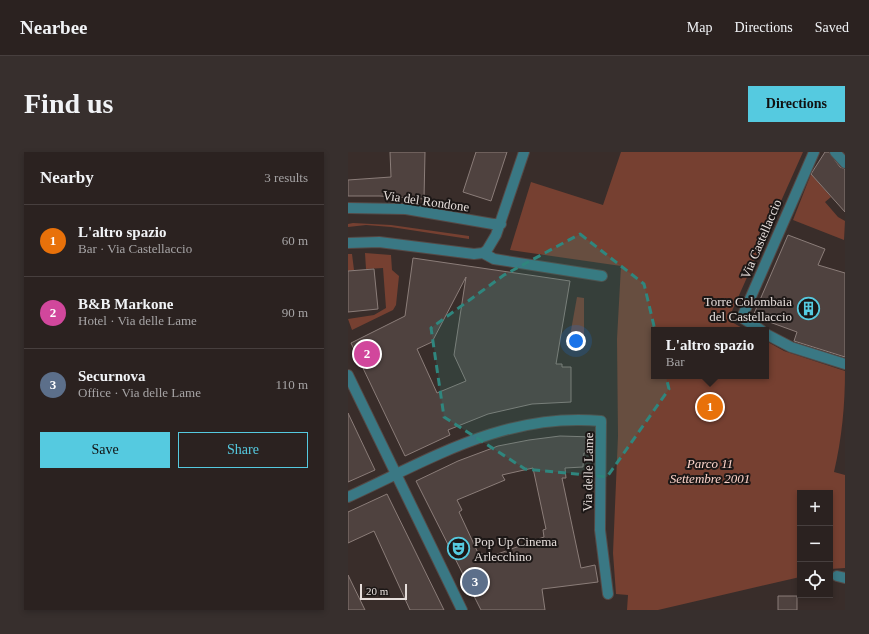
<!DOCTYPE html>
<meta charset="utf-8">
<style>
:root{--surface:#2b2220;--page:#372f2d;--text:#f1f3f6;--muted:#a6a4a5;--line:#473f3e;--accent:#55cae0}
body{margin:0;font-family:"Times New Roman",serif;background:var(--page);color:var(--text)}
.controls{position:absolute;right:12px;bottom:12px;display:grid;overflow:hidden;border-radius:0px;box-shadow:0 2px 6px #0003}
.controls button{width:36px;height:36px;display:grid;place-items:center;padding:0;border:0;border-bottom:1px solid var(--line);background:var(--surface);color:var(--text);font:20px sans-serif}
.scale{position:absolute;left:12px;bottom:10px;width:47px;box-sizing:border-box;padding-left:4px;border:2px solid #e6dedb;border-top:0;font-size:11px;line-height:14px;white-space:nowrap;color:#e6dedb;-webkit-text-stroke:3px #1c1716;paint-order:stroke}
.you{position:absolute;left:228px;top:189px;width:14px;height:14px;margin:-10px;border:3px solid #fff;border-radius:50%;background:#1a73e8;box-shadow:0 0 0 6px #1a73e833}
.badge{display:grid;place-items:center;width:26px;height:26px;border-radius:50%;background:var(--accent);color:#fff;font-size:13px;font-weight:700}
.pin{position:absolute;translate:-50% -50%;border:2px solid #fff;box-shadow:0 1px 4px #0006}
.popup{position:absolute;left:303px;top:175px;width:118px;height:52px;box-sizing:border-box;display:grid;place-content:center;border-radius:0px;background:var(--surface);filter:drop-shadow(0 1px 3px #0005);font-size:13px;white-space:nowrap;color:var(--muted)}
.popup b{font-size:15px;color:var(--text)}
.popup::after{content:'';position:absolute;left:50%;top:100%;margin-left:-8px;border:8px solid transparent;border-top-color:var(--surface)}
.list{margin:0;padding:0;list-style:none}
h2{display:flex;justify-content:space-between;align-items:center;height:52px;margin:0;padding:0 16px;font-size:17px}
h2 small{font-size:13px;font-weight:400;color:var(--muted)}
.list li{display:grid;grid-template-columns:26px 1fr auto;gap:12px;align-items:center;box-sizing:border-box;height:72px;padding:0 16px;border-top:1px solid var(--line)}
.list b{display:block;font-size:15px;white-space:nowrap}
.list p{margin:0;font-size:13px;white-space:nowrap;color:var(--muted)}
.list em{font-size:13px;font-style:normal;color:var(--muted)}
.actions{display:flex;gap:8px;padding:12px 16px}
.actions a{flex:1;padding:9px 0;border:1px solid var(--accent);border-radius:0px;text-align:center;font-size:14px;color:var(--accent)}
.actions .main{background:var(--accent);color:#111}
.icon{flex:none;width:22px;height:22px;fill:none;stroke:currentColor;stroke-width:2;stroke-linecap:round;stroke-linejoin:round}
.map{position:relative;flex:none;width:497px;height:458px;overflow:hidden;border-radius:0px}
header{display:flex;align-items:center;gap:24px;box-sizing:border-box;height:56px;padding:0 20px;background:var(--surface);border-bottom:1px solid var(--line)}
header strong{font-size:19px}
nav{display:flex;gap:22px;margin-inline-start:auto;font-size:14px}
.intro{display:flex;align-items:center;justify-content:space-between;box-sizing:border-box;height:96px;padding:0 24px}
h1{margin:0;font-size:28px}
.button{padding:10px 18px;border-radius:0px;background:var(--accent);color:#111;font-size:14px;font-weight:700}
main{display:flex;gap:24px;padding:0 24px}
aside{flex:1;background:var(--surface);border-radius:0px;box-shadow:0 2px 6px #0003}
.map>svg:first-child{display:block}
</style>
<header>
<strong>Nearbee</strong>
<nav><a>Map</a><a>Directions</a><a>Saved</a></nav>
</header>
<div class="intro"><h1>Find us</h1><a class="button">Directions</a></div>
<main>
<aside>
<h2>Nearby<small>3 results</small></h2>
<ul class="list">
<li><span class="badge" style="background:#e8710a">1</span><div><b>L'altro spazio</b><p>Bar · Via Castellaccio</p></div><em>60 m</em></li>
<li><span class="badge" style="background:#d1479c">2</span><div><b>B&amp;B Markone</b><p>Hotel · Via delle Lame</p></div><em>90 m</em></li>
<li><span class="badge" style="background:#5c6f8a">3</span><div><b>Securnova</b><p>Office · Via delle Lame</p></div><em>110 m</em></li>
</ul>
<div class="actions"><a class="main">Save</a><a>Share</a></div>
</aside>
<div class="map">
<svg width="497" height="458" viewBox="0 0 497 458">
<rect width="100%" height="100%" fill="#392d2a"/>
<path fill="#764031" d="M273 0H455L380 168 398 178H306V224H418V189L436 199 497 219C497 253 494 286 486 320L497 323V416L482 417V341H452V425L310 458H279L280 443 268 442 265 401 270 284 269 187 273 114 162 98 183 30 255 53Z
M463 22 483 45 477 50 490 65 497 69 496 88 445 68Z
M5 71 43 73 121 84V87L43 75 18 73 0 75V72Z
M17 101 43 103 44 118 51 124 48 153 45 158 4 178 0 167 26 163 38 156 35 116 18 117Z
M0 102H4L6 118 0 119Z
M229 145 236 146V190L234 197 220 195Z"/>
<path fill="#4f423f" stroke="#8b7d79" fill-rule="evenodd" d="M42 0H77L76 47 32 44H0V28L43 25Z
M128 0H159L143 49 115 40Z
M477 0H481L492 15 497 17V60L463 22Z
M440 83 477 97 470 113 497 121V205L446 189 449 180 405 164Z
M65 106 222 129 208 212H214V215H223V250L184 252 140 262 100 278 102 283 57 304 3 191 57 164ZM118 125 106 203 118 229 89 241 69 197 84 190Z
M26 117 30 157 0 160V119Z
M0 261 27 318 0 330Z
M212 284 246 285V301H236L235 315 217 316 218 326H214L233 416 247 413 250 430 194 437 197 458H133L68 329 110 309 150 294 181 288ZM185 316 198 377 195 378 196 385 136 407 134 401 131 403 111 360 114 358 109 348 157 328 154 323Z
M39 342 96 458H62L26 379 0 391V360Z
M0 423 17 458H0Z
M430 444H449V458H430Z"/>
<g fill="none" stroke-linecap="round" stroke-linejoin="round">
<defs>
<path id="minor" d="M487 0 497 11
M0 56 58 57 145 72H153
M0 91 31 90 126 102 135 101 139 98 148 83 176 0
M135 101 146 107 254 124
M413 178 396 167 395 163 466 0
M418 182 443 195 497 212
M0 223 114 458
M0 345C83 307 158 260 253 269L252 378 260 442
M489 424 497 426"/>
</defs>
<use href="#minor" stroke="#554946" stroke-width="12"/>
<use href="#minor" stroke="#3a7884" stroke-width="10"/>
</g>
<path fill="#2f867e" fill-opacity="0.2" stroke="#2f867e" stroke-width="3" stroke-dasharray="8 5" stroke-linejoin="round" d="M232 82 296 132 321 237 259 325 177 317 96 265 83 176 156 123Z"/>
<defs>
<symbol id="building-ring" viewBox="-11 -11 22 22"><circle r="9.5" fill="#1c1716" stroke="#55cae0" stroke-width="1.5"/><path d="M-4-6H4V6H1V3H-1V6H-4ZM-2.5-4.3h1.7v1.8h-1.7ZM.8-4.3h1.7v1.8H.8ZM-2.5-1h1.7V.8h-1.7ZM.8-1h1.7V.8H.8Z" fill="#55cae0"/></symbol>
<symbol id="theatre-ring" viewBox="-11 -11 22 22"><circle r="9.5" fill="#1c1716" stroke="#55cae0" stroke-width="1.5"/><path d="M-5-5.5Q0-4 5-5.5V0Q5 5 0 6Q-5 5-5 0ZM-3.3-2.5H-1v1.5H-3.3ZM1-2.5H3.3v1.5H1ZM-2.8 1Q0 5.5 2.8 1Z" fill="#55cae0"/></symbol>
</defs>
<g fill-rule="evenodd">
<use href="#building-ring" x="448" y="144" width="25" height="25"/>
<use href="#theatre-ring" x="98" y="384" width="25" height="25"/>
</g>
<g text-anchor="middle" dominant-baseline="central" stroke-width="4" stroke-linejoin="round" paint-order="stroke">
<g font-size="13" fill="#e6dedb" stroke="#1c1716">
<text transform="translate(78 49) rotate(8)">Via del Rondone</text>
<text transform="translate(413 87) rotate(-67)">Via Castellaccio</text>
<text transform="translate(240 320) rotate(-89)">Via delle Lame</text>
</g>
<g font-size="13" fill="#e6dedb" stroke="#1c1716" text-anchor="end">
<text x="444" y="149">Torre Colombaia<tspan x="444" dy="15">del Castellaccio</tspan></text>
<text x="126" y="389" text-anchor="start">Pop Up Cinema<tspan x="126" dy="15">Arlecchino</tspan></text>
</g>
<g font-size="13" font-style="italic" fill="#fcd4ca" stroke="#1c1716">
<text x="362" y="311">Parco 11<tspan x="362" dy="15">Settembre 2001</tspan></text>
</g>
</g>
</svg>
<div class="controls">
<button>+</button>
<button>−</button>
<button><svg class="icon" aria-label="locate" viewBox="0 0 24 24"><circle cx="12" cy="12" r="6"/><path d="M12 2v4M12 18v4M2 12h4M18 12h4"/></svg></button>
</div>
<div class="scale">20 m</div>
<div class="you"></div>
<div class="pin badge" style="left:362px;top:255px;background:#e8710a">1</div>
<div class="popup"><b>L'altro spazio</b>Bar</div>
<div class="pin badge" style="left:19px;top:202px;background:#d1479c">2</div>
<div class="pin badge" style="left:127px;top:430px;background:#5c6f8a">3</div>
</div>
</main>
